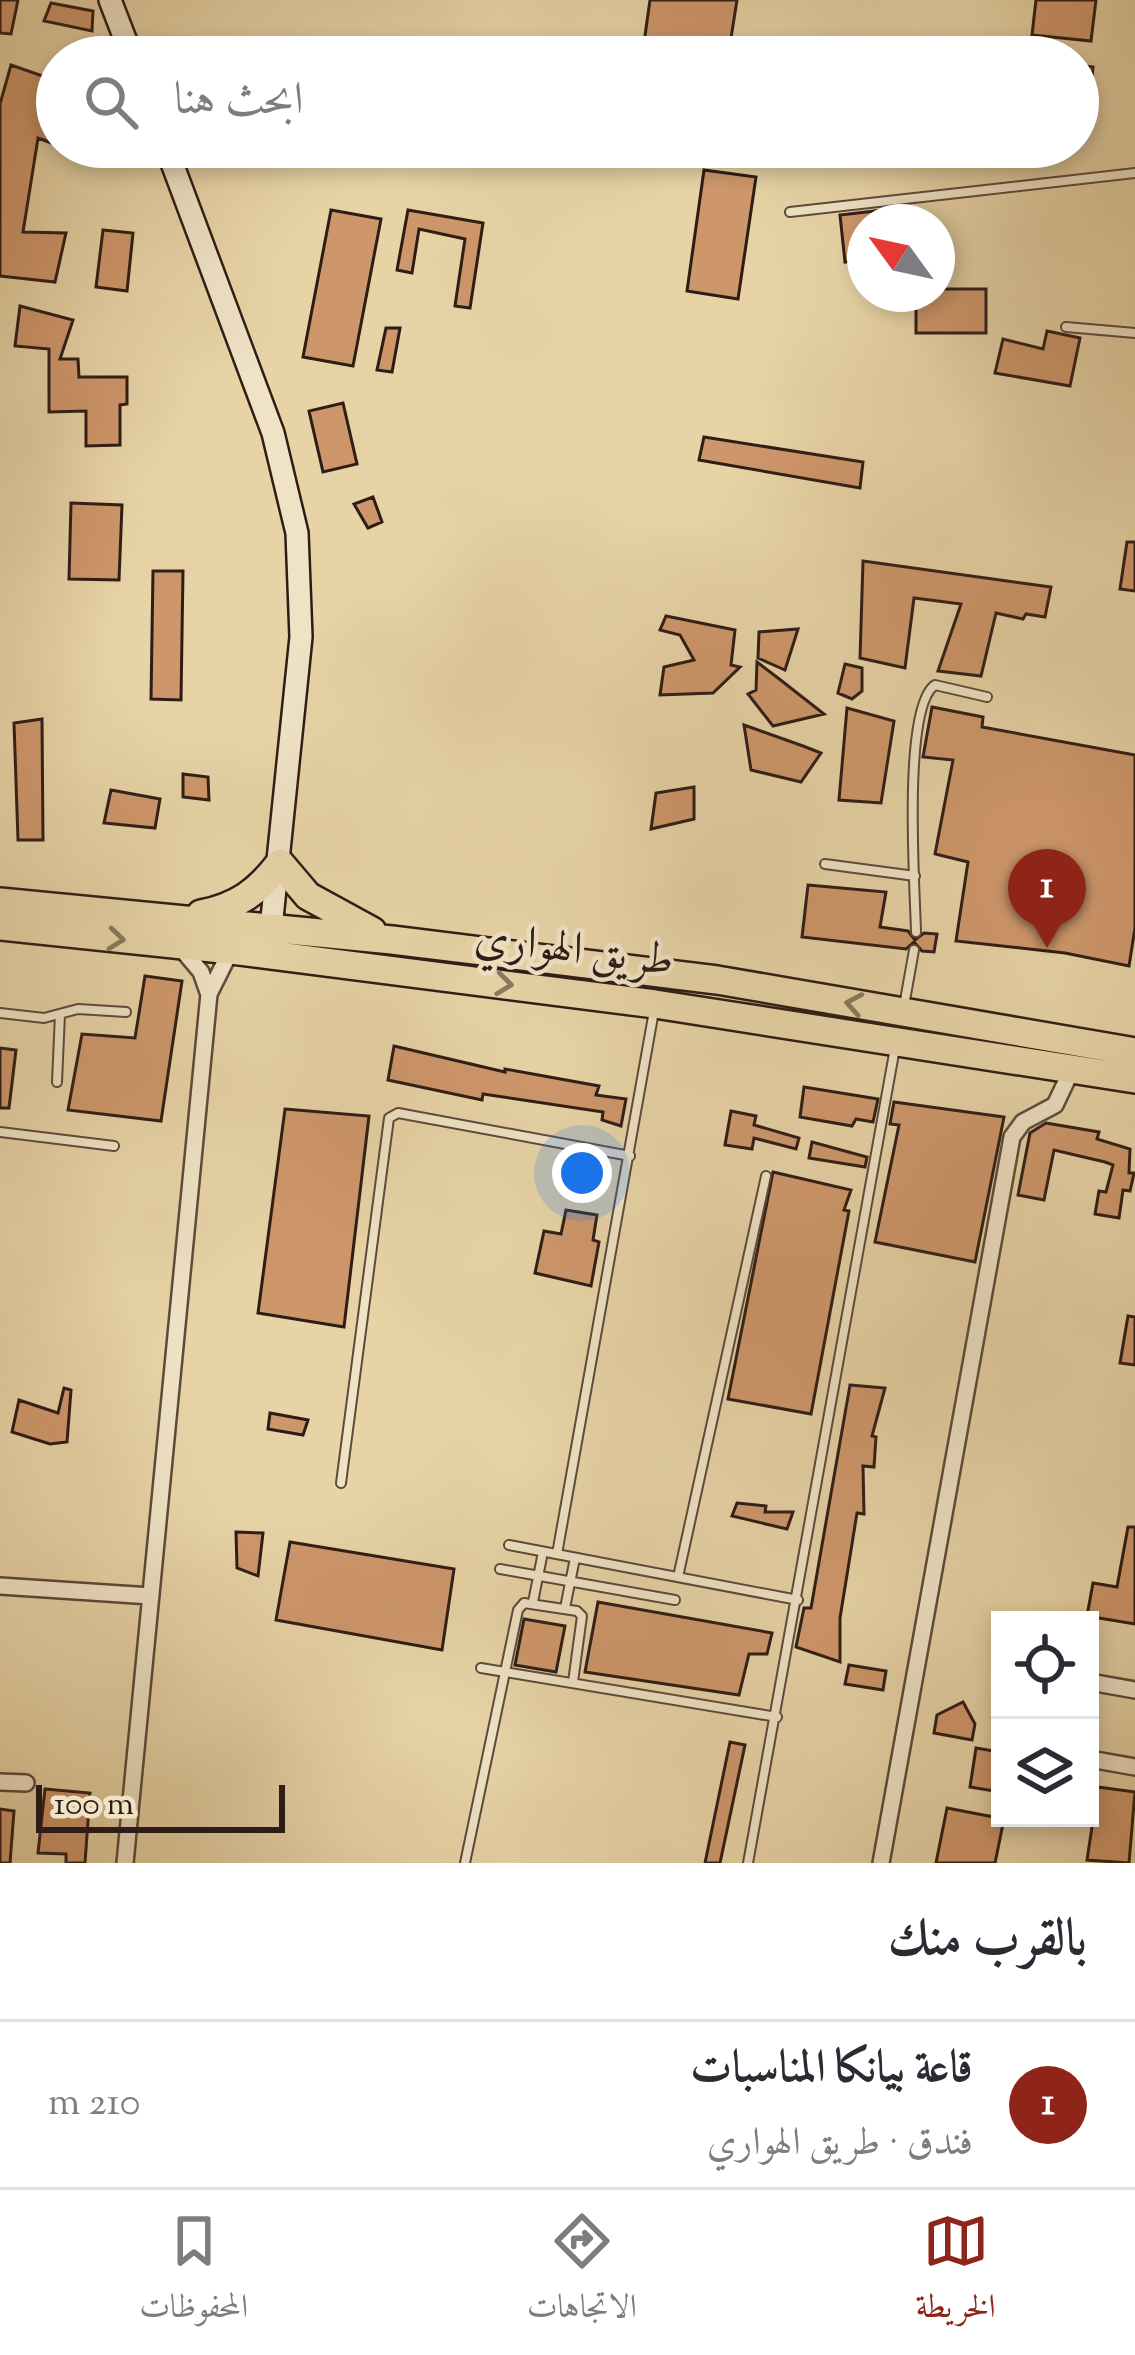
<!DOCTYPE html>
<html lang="ar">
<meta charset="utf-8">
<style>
:root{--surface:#fff;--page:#f2f2f3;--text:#2b2b33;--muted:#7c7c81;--line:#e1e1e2;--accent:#8f2418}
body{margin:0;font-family:"Sorts Mill Goudy",Amiri,serif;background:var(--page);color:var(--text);direction:rtl}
.controls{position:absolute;right:36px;bottom:36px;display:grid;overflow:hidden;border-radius:0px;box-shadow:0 6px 18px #0003}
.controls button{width:108px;height:108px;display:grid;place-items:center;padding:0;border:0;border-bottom:3px solid var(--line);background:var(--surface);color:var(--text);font:60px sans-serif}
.compass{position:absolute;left:847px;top:204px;width:108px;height:108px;border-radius:50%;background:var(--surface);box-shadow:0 6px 18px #0003;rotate:303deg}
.scale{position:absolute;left:36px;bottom:30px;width:249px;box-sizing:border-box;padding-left:12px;border:6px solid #2e1d16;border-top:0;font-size:33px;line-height:42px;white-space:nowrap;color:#2e1d16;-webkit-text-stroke:9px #efe2c5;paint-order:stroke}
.you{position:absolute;left:582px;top:1173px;width:42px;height:42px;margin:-30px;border:9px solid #fff;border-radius:50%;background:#1a73e8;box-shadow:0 0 0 18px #1a73e833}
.badge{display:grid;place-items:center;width:78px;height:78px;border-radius:50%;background:var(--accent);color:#fff;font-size:39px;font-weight:700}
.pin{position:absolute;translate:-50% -99px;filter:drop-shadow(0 3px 6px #0008)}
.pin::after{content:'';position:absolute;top:63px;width:42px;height:36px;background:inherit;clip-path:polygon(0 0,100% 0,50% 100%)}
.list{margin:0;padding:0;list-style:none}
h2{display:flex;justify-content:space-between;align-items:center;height:156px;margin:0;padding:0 48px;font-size:51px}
h2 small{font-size:39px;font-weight:400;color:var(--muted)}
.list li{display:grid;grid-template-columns:78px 1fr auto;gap:36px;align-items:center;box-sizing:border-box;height:168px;padding:0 48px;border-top:3px solid var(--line)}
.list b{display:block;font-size:45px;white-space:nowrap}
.list p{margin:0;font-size:39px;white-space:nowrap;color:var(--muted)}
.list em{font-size:39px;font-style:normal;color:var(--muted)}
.icon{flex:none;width:66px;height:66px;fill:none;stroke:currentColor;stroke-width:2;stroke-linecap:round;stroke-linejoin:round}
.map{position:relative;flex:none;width:1135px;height:1863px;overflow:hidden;direction:ltr}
.search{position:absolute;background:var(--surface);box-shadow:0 6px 18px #0003;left:36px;right:36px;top:36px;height:132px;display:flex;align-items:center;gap:30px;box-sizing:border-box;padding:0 42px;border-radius:66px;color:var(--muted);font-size:45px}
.sheet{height:324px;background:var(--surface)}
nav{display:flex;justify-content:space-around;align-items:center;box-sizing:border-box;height:168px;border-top:3px solid var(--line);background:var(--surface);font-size:33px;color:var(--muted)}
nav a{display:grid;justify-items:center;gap:6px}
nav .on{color:var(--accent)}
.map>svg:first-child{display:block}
</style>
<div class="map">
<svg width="1135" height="1863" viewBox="0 0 1135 1863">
<rect width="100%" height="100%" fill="#e7d3a6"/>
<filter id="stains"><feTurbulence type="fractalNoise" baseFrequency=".00167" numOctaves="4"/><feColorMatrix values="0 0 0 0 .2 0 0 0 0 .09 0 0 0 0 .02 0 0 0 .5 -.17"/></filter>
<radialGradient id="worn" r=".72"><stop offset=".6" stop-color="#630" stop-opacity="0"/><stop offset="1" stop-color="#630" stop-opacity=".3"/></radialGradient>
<path fill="#ce976b" stroke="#2e1d16" stroke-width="3" d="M0 0H18L11 34 0 33Z
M650 0H737L728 57H642Z
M1036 0H1096L1091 41 1032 35Z
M51 3 93 11 92 31 44 21Z
M332 39V57H213V40Z
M11 65 57 81V145L38 138 23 232 66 233 55 282 0 276V104Z
M1078 65 1093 67 1088 122 1078 121Z
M704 170 756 177 738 299 687 291Z
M331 210 381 219 353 366 303 357Z
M408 210 483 223 470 308 455 306 465 239 419 229 412 273 397 270Z
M884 210 886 222H865V260L845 262 840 215Z
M103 230 133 233 127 291 96 287Z
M937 289H986V333H916V294H937Z
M20 306 73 320 60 359H78L79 377H127V404L120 405V445L86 446V411L49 412V349L15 346Z
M386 328H400L392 372 377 370Z
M1047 331 1080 338 1070 386 995 373 1003 339 1043 349Z
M343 403 357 464 323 472 309 411Z
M704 437 863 462 860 488 699 460Z
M373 497 382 522 368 528 354 504Z
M71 503 122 505 119 580 69 579Z
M1127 542H1135V591L1120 589Z
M863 561 1051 587 1045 617 1026 614 1023 619 996 613 981 676 938 671 961 604 914 598 905 668 860 658Z
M153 571H183L181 700 151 699Z
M666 616 735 630 731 665 740 667 713 693 660 695 664 667 694 660 680 635 660 630Z
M798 629 785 670 758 658 759 632Z
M757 662 778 678 824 714 773 726 748 694 756 690Z
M845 664 862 668V691L852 699 838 693Z
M932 707 983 717 982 727 1135 755V928L1129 966 1065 953 956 941 968 862 935 854 953 760 923 757Z
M847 708 894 721 881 803 839 800Z
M42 719 43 840H18L14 723Z
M744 725 803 746 821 753 801 782 751 770Z
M183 774 208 777 209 800 183 797Z
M694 787V819L651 829 656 793Z
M111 790 160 799 155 828 104 823Z
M808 885 886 892 880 927 908 931 915 940 924 933 937 934 934 952 922 951 914 942 906 949 802 937Z
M145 976 182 981 161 1121 68 1110 82 1034 135 1038Z
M394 1046 505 1072V1069L599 1086 596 1095 626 1099 621 1126 602 1120 603 1112 483 1094 482 1100 388 1080Z
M0 1048 16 1050 9 1108H0Z
M804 1087 878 1099 873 1122 856 1119 852 1126 800 1117Z
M894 1102 1004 1117 975 1262 875 1242 899 1125 890 1124Z
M285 1109 369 1116 344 1327 258 1313Z
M731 1111 756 1116 754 1125 799 1138 796 1149 754 1138 752 1149 725 1145Z
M1046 1123 1099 1132 1097 1139 1130 1149 1129 1173H1134L1130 1191 1123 1190 1119 1218 1095 1214 1099 1191 1106 1192 1113 1165 1105 1162 1054 1150 1044 1200 1018 1195 1030 1133Z
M812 1142 867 1157 865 1167 809 1158Z
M773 1172 851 1190 844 1210 849 1211 811 1414 728 1399Z
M566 1210 597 1215 593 1240 599 1242 591 1286 535 1273 544 1231 561 1234Z
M1128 1316 1135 1317V1365L1120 1363Z
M850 1385 885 1388 872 1436 876 1437 874 1467 863 1466 864 1514 857 1513 840 1618V1662L796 1647 804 1608H811Z
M64 1388 71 1390 67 1442 50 1444 12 1432 19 1400 58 1413Z
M270 1413 308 1420 303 1435 268 1429Z
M737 1503 766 1506 765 1512H793L787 1529 732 1516Z
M1128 1527H1135V1624L1087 1616 1093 1583 1117 1587Z
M236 1532 263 1533 258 1576 237 1568Z
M290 1542 454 1569 442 1650 276 1620Z
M598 1602 772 1633 767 1654H749L739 1695 585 1672Z
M524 1619 565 1626 556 1672 515 1665Z
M849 1665 886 1671 883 1690 845 1684Z
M963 1702 975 1724 972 1740 934 1733 937 1715Z
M730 1742 745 1745 720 1863H705Z
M976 1748 1000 1752V1792L970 1787Z
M1098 1787 1135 1792 1129 1863 1087 1860Z
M45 1789 90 1793 85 1863H66V1854L38 1853Z
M947 1808 1004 1819 995 1863H936Z
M0 1809 14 1811 10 1863H0Z"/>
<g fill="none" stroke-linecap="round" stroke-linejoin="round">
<defs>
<path id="lane" d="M790 212 1135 173
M1066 327 1135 333
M825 864 915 876
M916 932C915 888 902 707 935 685L987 697
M904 1006 914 950
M0 1013 44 1018 78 1009 126 1012
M57 1082 60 1014
M0 1132 114 1146
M341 1483 389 1118 398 1113 630 1156
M509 1545 798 1600
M557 1554 654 1011
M500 1569 675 1600
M678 1577 766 1176
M533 1602 543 1552
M565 1608 575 1558
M481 1668 777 1717
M465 1863 518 1610 524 1603 577 1611 582 1616 573 1682
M748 1863 895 1048"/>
<path id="street" d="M180 947 201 972 208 992
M0 1586 151 1596
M1090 1682 1135 1690
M1090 1759 1135 1767
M0 1782 26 1783
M125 1863 209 994 231 950
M881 1863 1012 1137 1023 1122 1055 1105 1073 1067"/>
<path id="secondary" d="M110 0 132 57
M166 147 273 433 297 533 301 637 271 928"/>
<path id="highway" d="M0 902 392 940 717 980 1135 1052
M201 914C237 907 258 892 280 863L308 896 372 931
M0 926 231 950 655 1004 1135 1079"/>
</defs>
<use href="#lane" stroke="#5c4a3a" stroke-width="12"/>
<use href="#street" stroke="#5c4a3a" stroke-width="20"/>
<use href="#secondary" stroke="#2e1d16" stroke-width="26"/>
<use href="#highway" stroke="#2e1d16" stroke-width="32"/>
<use href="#lane" stroke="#efe2c5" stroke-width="8"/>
<use href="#street" stroke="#efe2c5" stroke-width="15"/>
<use href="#secondary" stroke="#efe2c5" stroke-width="21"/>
<use href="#highway" stroke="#e7d3a6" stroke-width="27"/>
</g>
<defs><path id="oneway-chevron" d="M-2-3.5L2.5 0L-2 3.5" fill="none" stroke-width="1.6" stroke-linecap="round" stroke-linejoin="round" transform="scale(3)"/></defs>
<g stroke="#8a785e">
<use href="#oneway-chevron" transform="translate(116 939) rotate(6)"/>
<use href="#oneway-chevron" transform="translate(504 984) rotate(7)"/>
<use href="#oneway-chevron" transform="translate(854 1004) rotate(-170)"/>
</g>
<g text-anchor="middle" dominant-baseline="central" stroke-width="9" stroke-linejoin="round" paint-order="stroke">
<g font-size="45" fill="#2e1d16" stroke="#efe2c5">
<text transform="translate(574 952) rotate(7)">طريق الهواري</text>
</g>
</g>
<rect width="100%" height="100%" filter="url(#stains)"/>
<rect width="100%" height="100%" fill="url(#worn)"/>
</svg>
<div class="controls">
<button><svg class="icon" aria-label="locate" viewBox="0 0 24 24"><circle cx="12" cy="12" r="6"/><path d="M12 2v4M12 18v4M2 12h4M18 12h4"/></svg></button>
<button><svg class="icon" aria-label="layers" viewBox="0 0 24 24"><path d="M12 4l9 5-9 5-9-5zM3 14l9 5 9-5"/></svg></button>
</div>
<svg class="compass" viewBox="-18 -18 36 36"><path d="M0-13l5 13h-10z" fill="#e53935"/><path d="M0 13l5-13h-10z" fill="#7c7c81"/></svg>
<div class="scale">100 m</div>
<div class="you"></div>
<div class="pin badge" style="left:1047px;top:948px">1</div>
<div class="search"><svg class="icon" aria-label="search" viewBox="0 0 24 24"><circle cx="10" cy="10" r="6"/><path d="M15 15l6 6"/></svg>ابحث هنا</div>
</div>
<section class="sheet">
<h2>بالقرب منك<small></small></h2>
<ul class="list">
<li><span class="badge">1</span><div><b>قاعة بيانكا المناسبات</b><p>فندق · طريق الهواري</p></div><em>210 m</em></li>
</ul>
</section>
<nav>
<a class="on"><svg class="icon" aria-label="map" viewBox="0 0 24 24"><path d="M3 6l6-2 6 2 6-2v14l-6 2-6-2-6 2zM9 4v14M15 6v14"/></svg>الخريطة</a>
<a><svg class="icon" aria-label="directions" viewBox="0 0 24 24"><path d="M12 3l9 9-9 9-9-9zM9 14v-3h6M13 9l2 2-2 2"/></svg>الاتجاهات</a>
<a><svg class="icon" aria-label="saved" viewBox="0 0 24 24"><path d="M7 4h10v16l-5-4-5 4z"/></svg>المحفوظات</a>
</nav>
